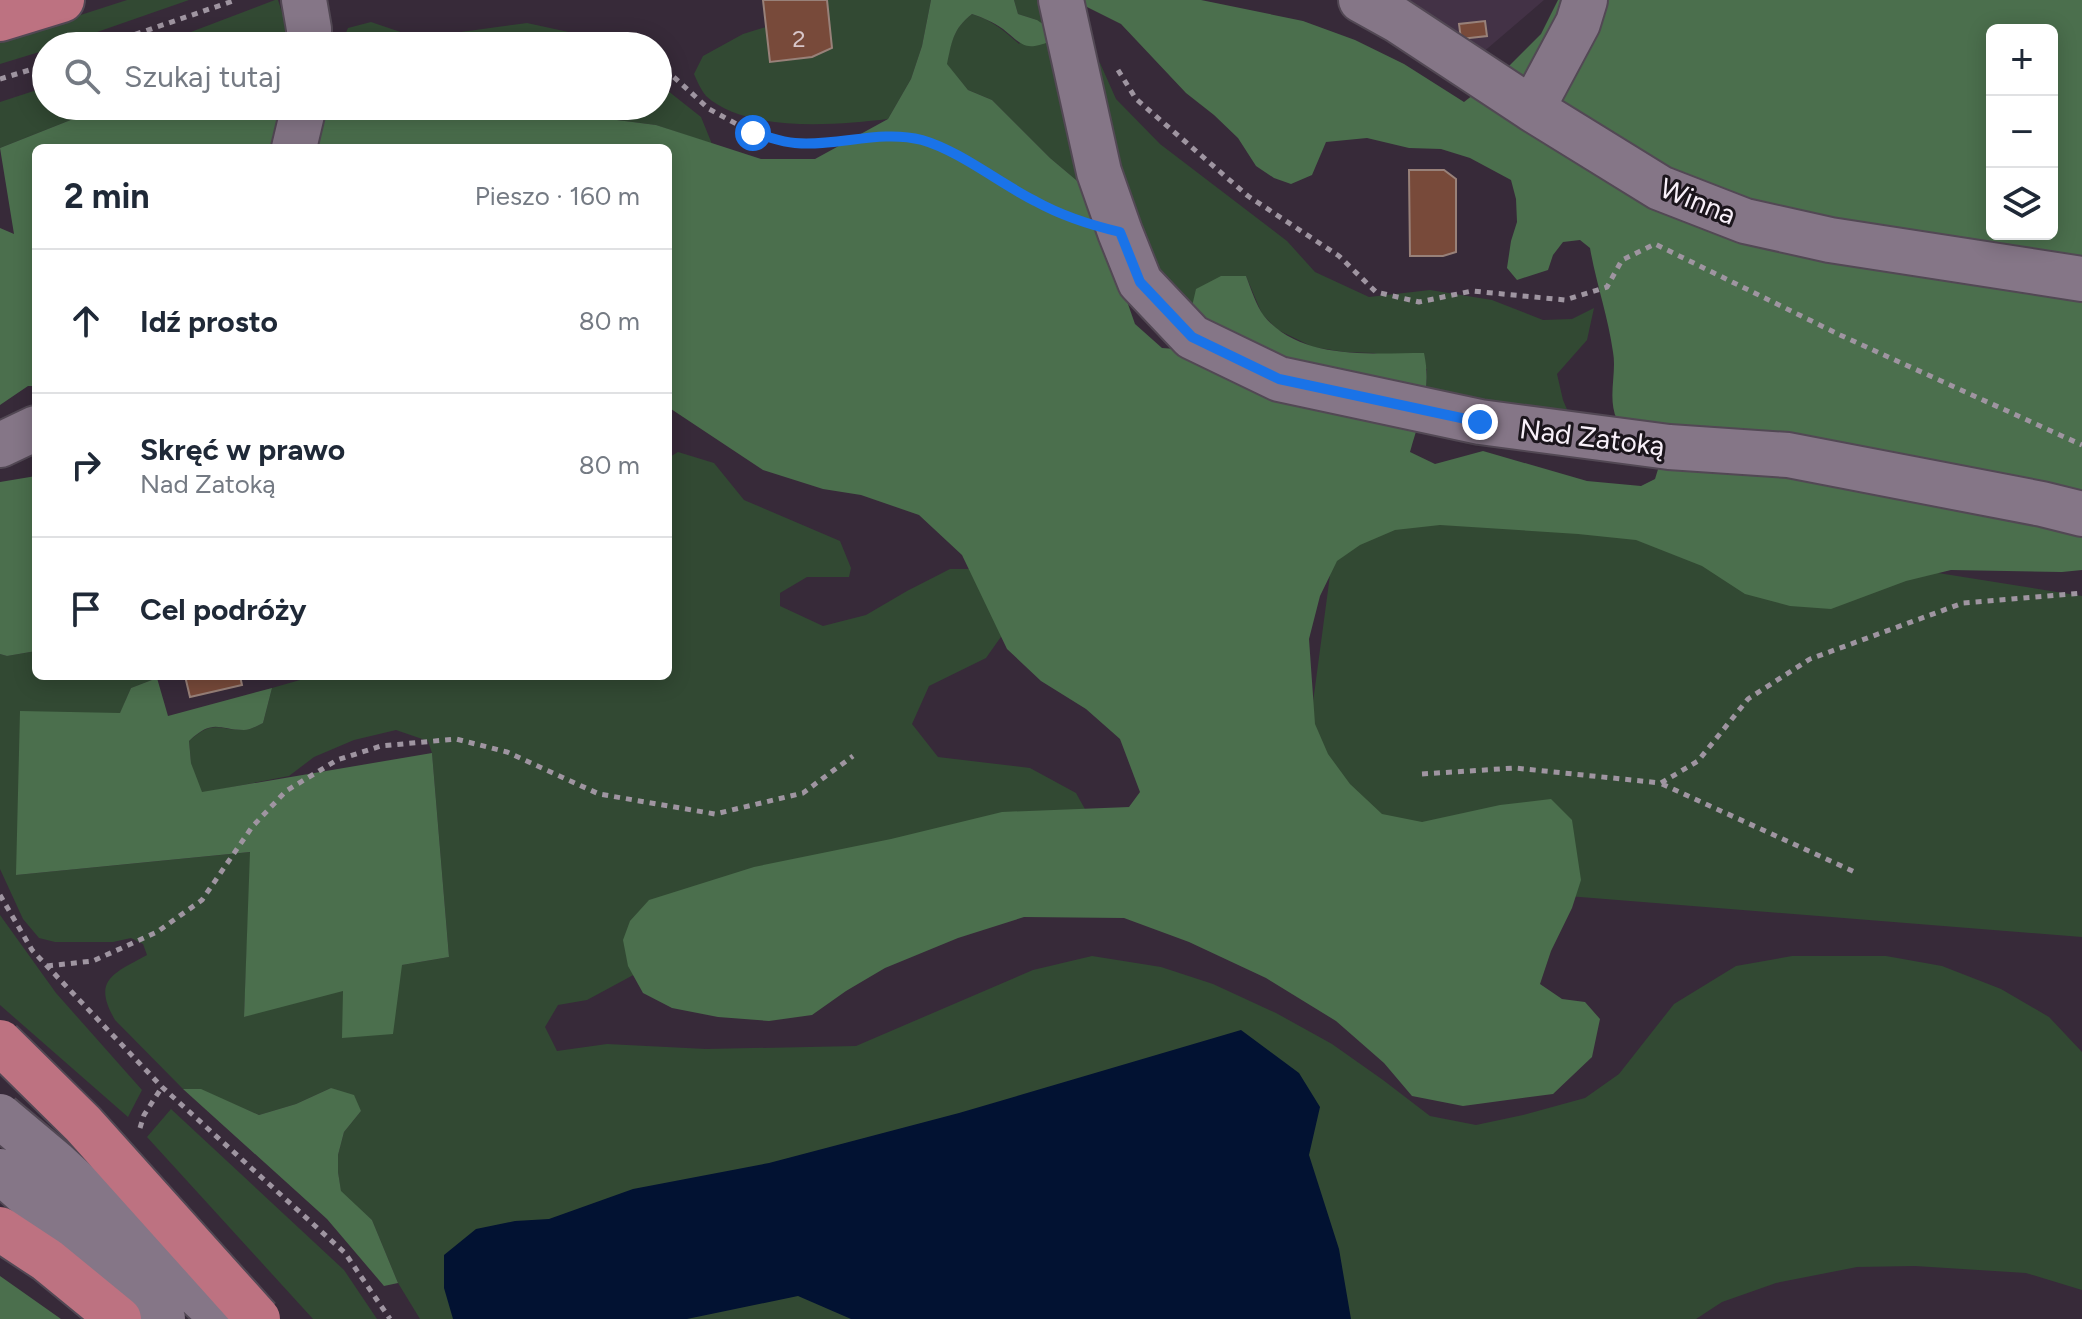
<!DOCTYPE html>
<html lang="pl">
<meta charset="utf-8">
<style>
:root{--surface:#fff;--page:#f2f2f3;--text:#1f2937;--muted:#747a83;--line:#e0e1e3}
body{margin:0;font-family:Figtree,sans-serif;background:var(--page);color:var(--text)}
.controls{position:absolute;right:24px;top:24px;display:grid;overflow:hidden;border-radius:12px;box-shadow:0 4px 20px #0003}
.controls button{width:72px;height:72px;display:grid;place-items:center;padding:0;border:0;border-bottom:2px solid var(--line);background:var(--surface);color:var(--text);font:40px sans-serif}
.stop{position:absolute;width:24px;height:24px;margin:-18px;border:6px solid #1a73e8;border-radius:50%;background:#fff}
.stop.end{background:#1a73e8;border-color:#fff;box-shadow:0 2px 8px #0008}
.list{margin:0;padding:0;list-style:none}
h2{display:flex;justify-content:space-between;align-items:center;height:104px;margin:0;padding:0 32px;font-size:34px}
h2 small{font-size:26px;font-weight:400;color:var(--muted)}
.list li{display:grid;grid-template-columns:52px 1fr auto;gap:24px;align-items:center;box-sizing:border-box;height:144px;padding:0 32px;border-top:2px solid var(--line)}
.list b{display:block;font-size:30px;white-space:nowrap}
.list p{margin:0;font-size:26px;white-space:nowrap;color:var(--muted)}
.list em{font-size:26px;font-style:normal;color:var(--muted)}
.icon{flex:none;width:44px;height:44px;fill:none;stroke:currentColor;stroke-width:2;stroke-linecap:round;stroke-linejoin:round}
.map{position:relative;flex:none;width:2082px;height:1319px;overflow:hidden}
.search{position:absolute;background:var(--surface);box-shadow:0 4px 20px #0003;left:32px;top:32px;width:640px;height:88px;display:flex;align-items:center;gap:20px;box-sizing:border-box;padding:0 28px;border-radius:44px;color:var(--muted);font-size:30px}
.panel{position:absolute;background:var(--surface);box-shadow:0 4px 20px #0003;left:32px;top:144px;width:640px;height:536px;border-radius:12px}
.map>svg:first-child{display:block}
</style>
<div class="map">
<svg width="2082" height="1319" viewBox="0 0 2082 1319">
<rect width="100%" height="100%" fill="#372a39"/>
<path fill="#433246" d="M1397 0H1544L1481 54Z"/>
<path fill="#324933" d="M127 0H189L57 46H46V50L0 64V41Z
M275 0H278L289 34 288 46H154Z
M827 0H931L922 46 911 79 888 119C836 125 747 133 706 96 701 90 697 81 694 74L703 56 743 34 766 27 771 62 812 57 832 48Z
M1014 0H1052L1088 190 1050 158 992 100 968 90 946 64C952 41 953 29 972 14 991 20 1004 30 1019 44L1037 20 1018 14Z
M371 22 427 41 461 32 527 23 573 33 597 46H340L348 28Z
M1085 54 1100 63 1116 99 1160 144 1287 241 1315 272 1369 297 1430 290 1492 300 1543 320 1572 319 1594 308 1587 340 1557 374 1563 400 1574 426 1426 399 1427 369 1374 353 1345 352 1313 347 1278 330 1262 314 1246 276 1190 315 1147 268Z
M658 83 701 117 712 144 656 125 508 106H658Z
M46 87V106H106L0 148V102Z
M678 452 714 463 744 500 840 541 851 568 849 577H807L780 593V606L823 626 866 615 907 591 950 569H986L1010 624 986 658 929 686 912 724 938 757 1030 768 1076 793 1110 854 663 959 587 1000 558 1005 545 1027 557 1051 607 1044 706 1049 856 1046 1033 970 1092 956 1161 967 1213 984 1276 1013 1332 1044 1383 1080 1430 1116 1476 1125 1523 1115 1585 1098 1619 1074 1674 1004 1736 966 1792 956H1886L1942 966 2001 989 2049 1017 2082 1052V1290L2026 1273 1915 1266 1857 1267 1776 1283 1722 1302 1696 1319H420L398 1283 372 1220 341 1192 338 1172V1155L344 1132 361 1111 331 1088 296 1104 259 1115 201 1090 183 1089 115 1020C91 979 115 973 147 955L143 944 131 938 113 942H55L39 938 23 919 0 869V654L7 656 36 651V676H156L157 678 131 688 120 714 16 875 251 852 244 1017 402 965 449 957 432 753 428 741 396 730 354 740 314 757 289 776 201 793 191 763 189 741C214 719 217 730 244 730 250 730 257 726 263 723L272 688 314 676H668V458Z
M1343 478 2082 596V937L1290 874Z
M0 915 56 993 142 1090 128 1117 0 1005Z
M171 1109 344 1270 377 1319H313L147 1137Z"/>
<path fill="#4b6f4d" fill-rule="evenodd" d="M931 0H1014L1018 14 1037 20 1050 29 1051 41C1024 52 1023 45 1003 29 993 22 984 18 972 14 953 29 952 41 947 64L968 90 992 100 1050 158 1088 190 1135 324 1162 348 1176 349 1190 315 1196 289 1221 276H1246C1251 289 1256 305 1264 316 1301 361 1372 353 1424 353 1432 391 1420 416 1410 452L1435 464 1483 451 1587 481 1641 486 1655 479 1659 466C1647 453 1624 435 1617 420 1607 398 1617 374 1613 352 1608 316 1596 283 1590 248L1580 240 1563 242 1553 255 1548 270 1517 280 1507 268 1511 241 1517 222 1516 199 1511 180 1470 158 1441 149 1409 148 1367 138 1326 142 1312 175 1291 184 1274 178 1256 166 1238 138 1214 115 1186 93 1121 24 1087 7 1061 0H1201L1303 21 1355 40 1404 64 1464 102 1505 70 1541 34 1558 0H2082V570L2062 572 1951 570 1906 581 1831 609 1790 606 1745 594 1702 566 1636 540 1578 534 1440 525 1395 530 1360 545 1337 561 1320 596 1309 639 1315 724 1328 754 1350 784 1382 814 1422 822 1500 805 1551 799 1572 820 1581 880 1572 908 1551 951 1540 984 1562 999 1585 1002 1600 1019 1592 1057 1553 1094 1463 1106 1412 1096 1384 1063 1336 1021 1266 978 1189 942 1124 918 1024 917 958 938 885 968 846 991 812 1015 769 1021 718 1017 672 1008 643 993 628 966 623 940 630 921 649 900 754 867 891 839 1002 812 1129 807 1140 792 1120 739 1086 709 1041 681 1007 649 962 555 919 515 861 495 823 489 763 470 668 407V148H310L327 106H508L656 125 761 159H815L888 119 911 79 922 46ZM1992 30H2052V234H1992Z
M106 106H283L280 132 271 148H36V386H28L0 405V228L14 234 0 148Z
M36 476V651L7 656 0 654V482Z
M157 678 168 716 272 688 263 723C257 726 250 730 244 730 218 730 214 718 189 741L191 763 202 792 432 753 449 957 402 965 393 1034 342 1038 343 991 244 1017 250 852 16 875 20 711 120 713 131 688Z
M331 1088 354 1095 361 1111 344 1132 338 1155V1172L341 1191 372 1220 398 1283 384 1286 327 1219 183 1089H201L259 1115 296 1104Z
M0 1276 61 1319H0Z"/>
<path fill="#021232" d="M1241 1030 1299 1073 1320 1107 1309 1155 1339 1249 1351 1319H851L798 1296 687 1319H453L444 1288V1255L476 1229 515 1221 549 1219 633 1189 769 1163 959 1113Z"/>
<path fill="#784a3a" stroke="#988179" stroke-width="2" d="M763 0H827L832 48 812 57 770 62Z
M1485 21 1487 36 1461 39 1459 24Z
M1409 170H1444L1456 179V252L1443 256H1410Z
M185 676H240L242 685 190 697Z"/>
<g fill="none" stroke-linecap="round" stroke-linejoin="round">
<defs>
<path id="minor" d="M304 0 309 29V46
M1061 0 1099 172 1120 232 1140 282 1192 337 1279 379 1480 422 1669 447 1788 455 2042 504 2082 514
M1361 0 1397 20 1532 109 1660 188 1745 221 1830 240 2082 279
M1532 109 1578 23 1585 0
M294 148 304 106
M0 445 36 428"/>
<path id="major" d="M0 19 62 0"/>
</defs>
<use href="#minor" stroke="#524854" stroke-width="48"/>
<use href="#major" stroke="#524854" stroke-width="48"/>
<path stroke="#9f95a1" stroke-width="5" stroke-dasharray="6 6" stroke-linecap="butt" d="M101 46 236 0
M665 69 709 109 753 133 794 143 849 141 884 136 922 140 962 158 1033 200 1073 219
M1118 70 1136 99 1248 196 1339 256 1376 292 1419 302 1472 291 1565 300 1607 287 1622 260 1655 244 1840 335 2082 445
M0 79 46 65
M1422 774 1515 768 1661 783 1698 761 1748 699 1810 659 1963 603 2082 593
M1662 784 1857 873
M0 895 32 950 47 966 162 1087 345 1253 390 1319
M47 966 93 961 157 932 202 900 252 827 286 791 337 760 381 746 456 739 507 752 599 794 715 814 803 793 853 756
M140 1128 144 1115 162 1087"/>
<use href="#minor" stroke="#857687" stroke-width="44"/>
<use href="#major" stroke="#bd7281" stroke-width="44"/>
<defs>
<path id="minor-bridge" d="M0 1116 56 1163 224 1319
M0 1171 132 1288 163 1319"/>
<path id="major-bridge" d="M0 1042 83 1124 258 1319
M0 1229 47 1260 119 1319"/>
</defs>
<use href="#minor-bridge" stroke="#524854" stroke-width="48" stroke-linecap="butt"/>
<use href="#major-bridge" stroke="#524854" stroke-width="48" stroke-linecap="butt"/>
<use href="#minor-bridge" stroke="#857687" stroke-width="44"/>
<use href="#major-bridge" stroke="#bd7281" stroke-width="44"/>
</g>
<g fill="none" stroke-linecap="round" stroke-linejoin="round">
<path stroke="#1a73e8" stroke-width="10" d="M753 133C767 136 781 142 795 143 837 147 880 129 922 140 960 151 999 183 1035 201 1062 216 1090 225 1120 232L1140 282 1192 337 1279 379 1480 422"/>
</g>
<g text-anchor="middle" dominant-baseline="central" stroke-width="6" stroke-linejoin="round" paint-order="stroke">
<g font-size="24" fill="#d8c6c9">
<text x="799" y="38">2</text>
</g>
<g font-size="28" fill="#f8f0f9" stroke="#1b151c">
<text transform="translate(1698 201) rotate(22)">Winna</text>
<text transform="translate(1592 437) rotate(7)">Nad Zatoką</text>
</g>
</g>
</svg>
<div class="controls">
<button>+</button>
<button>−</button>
<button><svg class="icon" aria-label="layers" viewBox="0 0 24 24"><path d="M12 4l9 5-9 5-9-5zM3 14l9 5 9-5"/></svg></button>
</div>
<div class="stop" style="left:753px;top:133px"></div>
<div class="stop end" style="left:1480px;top:422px"></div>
<div class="search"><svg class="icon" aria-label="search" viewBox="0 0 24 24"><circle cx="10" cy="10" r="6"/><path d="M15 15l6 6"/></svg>Szukaj tutaj</div>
<section class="panel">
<h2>2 min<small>Pieszo · 160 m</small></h2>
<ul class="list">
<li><svg class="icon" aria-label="ahead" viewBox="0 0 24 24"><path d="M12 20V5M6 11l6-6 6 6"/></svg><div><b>Idź prosto</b></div><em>80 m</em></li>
<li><svg class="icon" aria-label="right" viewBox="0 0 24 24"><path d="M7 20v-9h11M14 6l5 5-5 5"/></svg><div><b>Skręć w prawo</b><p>Nad Zatoką</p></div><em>80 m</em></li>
<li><svg class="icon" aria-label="arrive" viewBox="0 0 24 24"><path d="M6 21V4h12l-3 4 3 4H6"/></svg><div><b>Cel podróży</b></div></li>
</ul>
</section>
</div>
